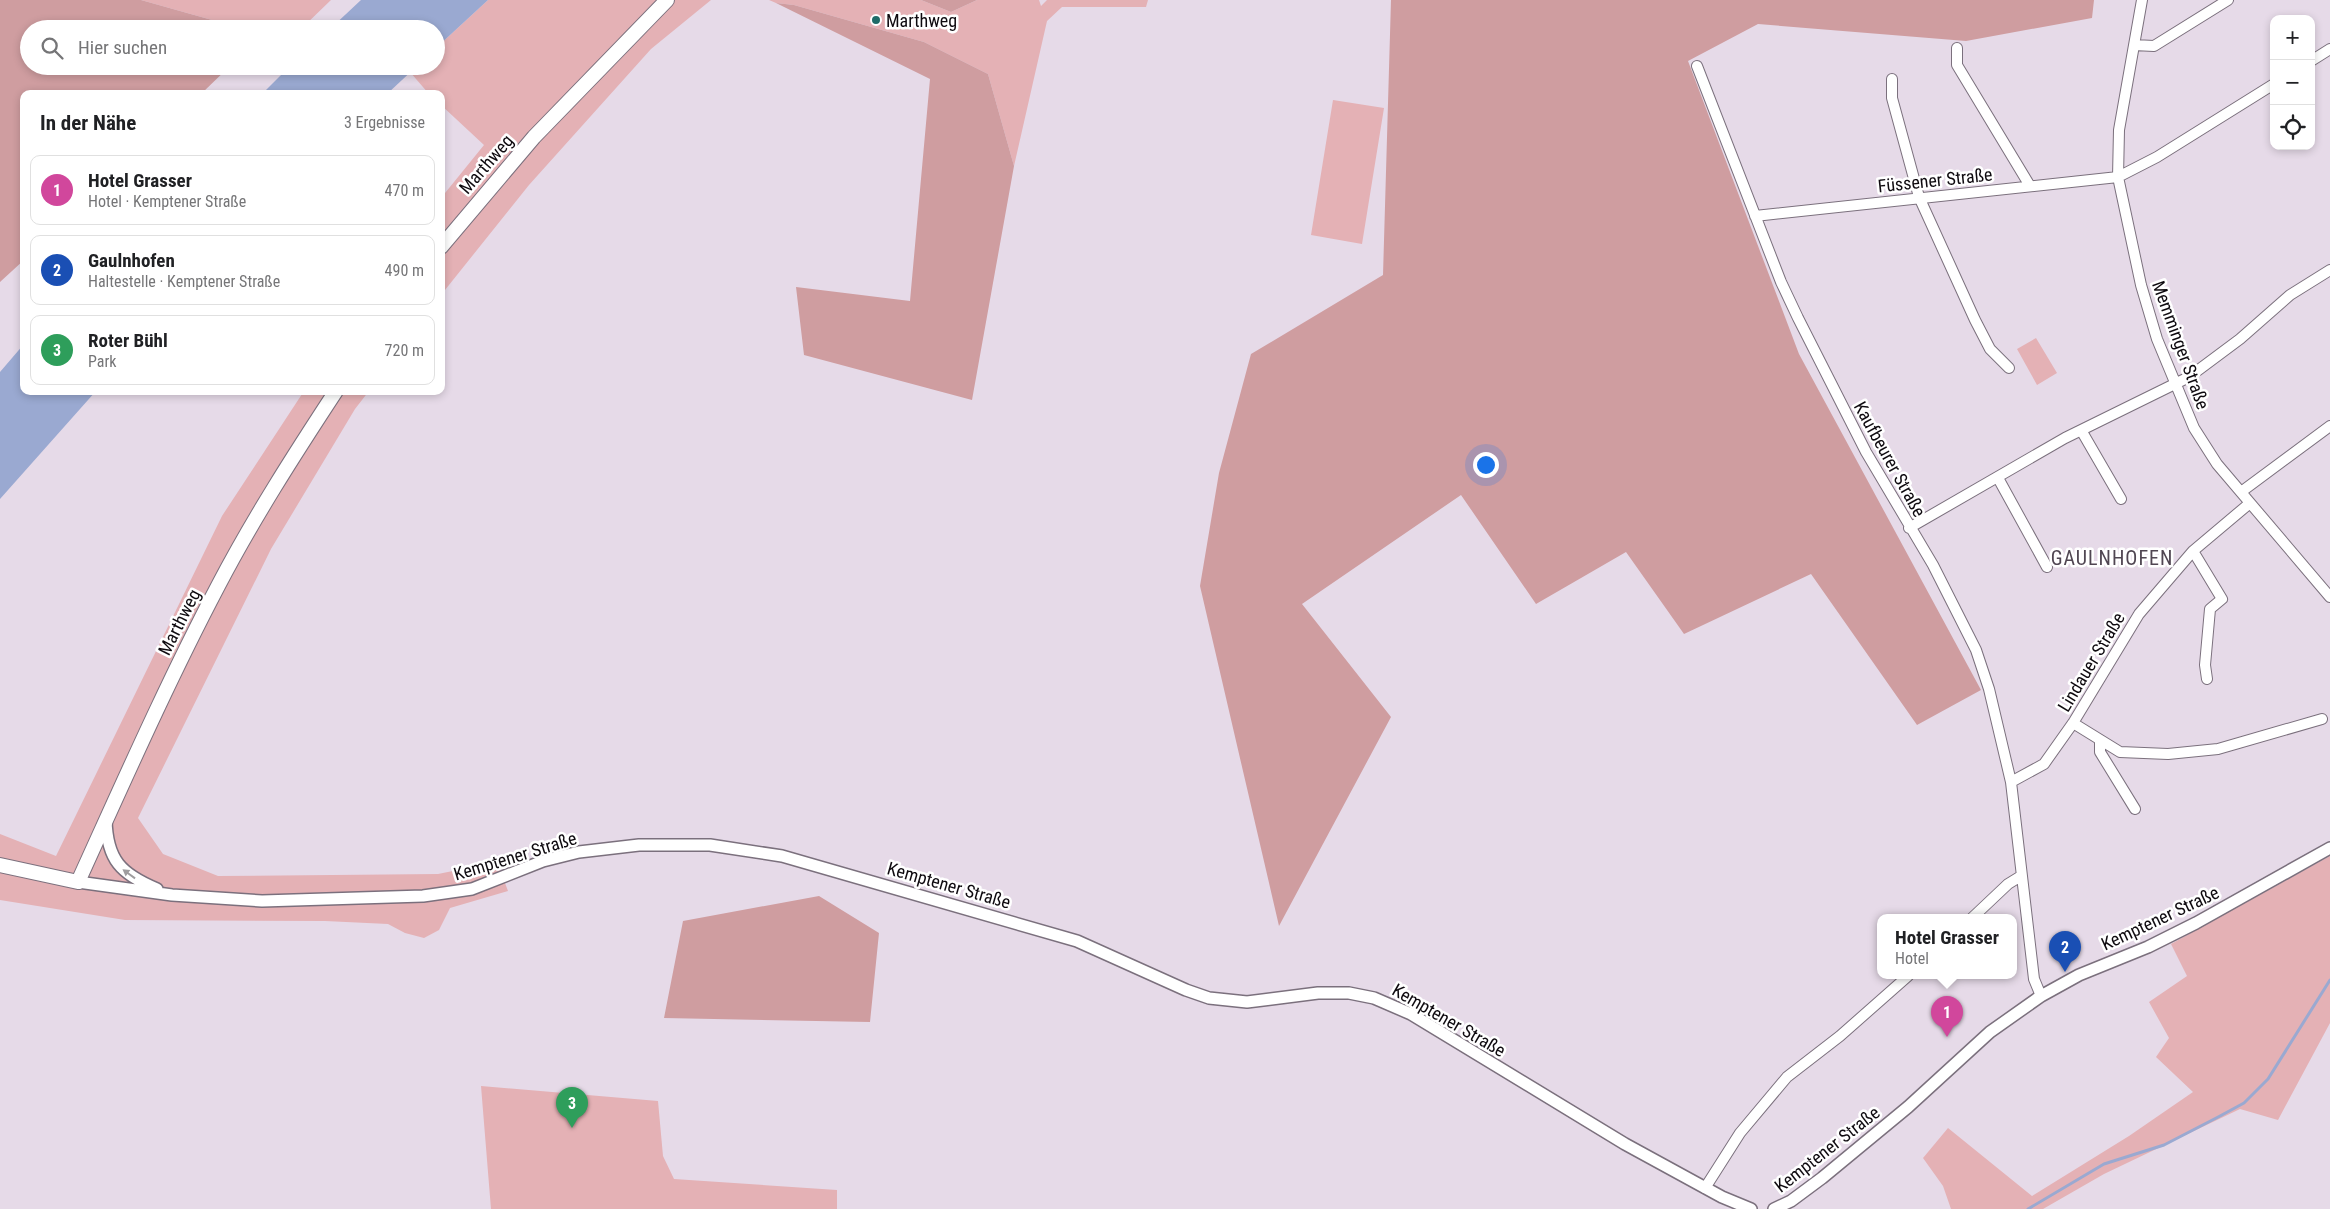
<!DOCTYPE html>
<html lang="de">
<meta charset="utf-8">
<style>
:root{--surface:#fff;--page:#f6f6f6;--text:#202124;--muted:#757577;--line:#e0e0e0;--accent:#0f766e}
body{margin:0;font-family:"Roboto Condensed",sans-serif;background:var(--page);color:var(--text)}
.controls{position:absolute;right:15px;top:15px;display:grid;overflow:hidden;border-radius:10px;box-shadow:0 2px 8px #0003}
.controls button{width:45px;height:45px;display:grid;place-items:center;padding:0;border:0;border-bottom:1px solid var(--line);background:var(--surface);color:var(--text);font:25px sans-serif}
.you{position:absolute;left:1485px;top:464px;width:18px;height:18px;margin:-12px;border:4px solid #fff;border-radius:50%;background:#1a73e8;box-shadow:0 0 0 8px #1a73e833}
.badge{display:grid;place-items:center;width:32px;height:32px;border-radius:50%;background:var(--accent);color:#fff;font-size:16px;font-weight:700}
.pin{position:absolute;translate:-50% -41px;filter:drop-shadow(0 1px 2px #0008)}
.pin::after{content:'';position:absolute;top:26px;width:18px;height:15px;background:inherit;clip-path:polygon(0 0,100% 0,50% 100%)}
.popup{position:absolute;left:1877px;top:914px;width:140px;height:65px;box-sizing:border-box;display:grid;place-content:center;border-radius:10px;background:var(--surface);filter:drop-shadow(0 1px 4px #0005);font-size:16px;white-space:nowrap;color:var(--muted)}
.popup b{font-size:19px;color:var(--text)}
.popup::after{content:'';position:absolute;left:50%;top:100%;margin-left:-10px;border:10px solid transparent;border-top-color:var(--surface)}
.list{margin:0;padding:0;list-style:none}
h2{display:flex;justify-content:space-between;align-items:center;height:65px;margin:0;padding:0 20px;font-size:21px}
h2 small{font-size:16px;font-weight:400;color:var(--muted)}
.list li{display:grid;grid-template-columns:32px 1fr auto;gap:15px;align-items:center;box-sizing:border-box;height:70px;margin:0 10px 10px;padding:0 10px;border:1px solid var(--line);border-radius:10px}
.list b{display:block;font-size:19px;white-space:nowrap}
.list p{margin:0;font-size:16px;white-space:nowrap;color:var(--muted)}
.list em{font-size:16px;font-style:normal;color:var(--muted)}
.icon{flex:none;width:28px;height:28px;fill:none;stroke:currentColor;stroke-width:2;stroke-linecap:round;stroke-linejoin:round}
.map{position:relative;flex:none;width:2330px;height:1209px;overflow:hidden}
.search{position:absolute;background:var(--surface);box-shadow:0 2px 8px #0003;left:20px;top:20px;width:425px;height:55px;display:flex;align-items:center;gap:12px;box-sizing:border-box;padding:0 18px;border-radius:28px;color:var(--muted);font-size:19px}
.panel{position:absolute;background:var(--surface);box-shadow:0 2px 8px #0003;left:20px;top:90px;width:425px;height:305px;border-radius:10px}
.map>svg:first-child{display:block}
</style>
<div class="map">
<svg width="2330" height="1209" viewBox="0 0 2330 1209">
<rect width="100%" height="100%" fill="#e6dae8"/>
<path fill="#e4b1b5" d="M141 0H331L301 29H244Z
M488 0H711L651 49 529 185 441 295V198L484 145 441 105V94H429L410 72 417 66H436V48Z
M769 0H921L951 12 977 0H1039L1041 6 1047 0H1148L1146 7H1062L1047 21 1014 166 988 74 924 42 794 5 776 3Z
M1333 100 1384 108 1362 244 1311 235Z
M2036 338 2057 373 2037 385 2017 349Z
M304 391H369L355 409 271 549 138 818 163 854 218 876 438 874 497 862 508 891 450 908 439 930 424 938 405 933 388 924 325 921 125 920 0 900V834L56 856 222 516Z
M2330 856V1023L2278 1120 2240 1109 2104 1174 2043 1209H1951L1943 1186 1923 1158 1948 1128 2032 1196 2129 1136 2193 1092 2156 1057 2169 1038 2149 1002 2187 976 2171 944Z
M481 1086 658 1101 663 1156 674 1179 837 1190V1209H491Z"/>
<path fill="#cf9da0" d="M0 0H141L244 29H29V66H230L201 94H24V260L0 282Z
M921 0H977L951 12Z
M1391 0H2094L2092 18 1966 41 1758 24 1688 61 1799 354 1981 690 1917 725 1811 574 1684 634 1626 552 1536 604 1461 495 1302 604 1391 717 1279 926 1200 586 1219 473 1251 354 1383 275Z
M776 3 794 5 924 42 988 74 1014 166 972 400 804 355 796 287 910 301 930 79Z
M819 896 879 933 870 1022 664 1018 683 921Z"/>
<path fill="#9aa9d1" d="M361 0H488L436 48V29H330Z
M290 66H417L387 94H262Z
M24 344V391H96L0 499V372Z"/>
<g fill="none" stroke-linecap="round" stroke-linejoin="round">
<path stroke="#9aa9d1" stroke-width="3" d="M2220 1116 2244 1103 2268 1079 2330 980
M2028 1209 2104 1164 2164 1145 2222 1115"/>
<defs>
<path id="minor" d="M2142 0 2119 130 2118 177 2141 285 2157 339 2194 428 2217 464 2330 597
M2134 45 2154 46 2228 0
M1957 48V65L2030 186
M2311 61 2330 49
M1697 66 1781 282 1798 318 1866 452 1933 565 1976 650 1989 689 2011 782 2034 979 2041 996
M1892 79V98L1919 197 1975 320 1990 349 2009 368
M1755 216 2118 177 2157 157 2274 84
M2081 430 2121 499
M1998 478 2047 567
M2241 492 2330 426
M1909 528 2065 438 2189 377 2240 339 2290 295 2330 270
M2193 551 2222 599 2210 609 2205 665 2207 679
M2073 723 2120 752 2168 754 2218 749 2322 719
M2100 741V752L2135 809
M2011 782 2044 764 2073 723 2139 614 2193 551 2250 503
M1972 918 2008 884 2021 876
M1705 1188 1740 1133 1787 1077 1840 1036 1908 976"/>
<path id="tertiary" d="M106 820C107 860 121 874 157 889
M78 882 172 895 262 901 423 896 472 889 543 861 579 852 639 845H710L782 856 1077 941 1186 990 1209 998 1247 1002 1318 993H1349L1374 998 1411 1014 1625 1144 1722 1197 1751 1209
M1774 1209 1791 1201 1822 1178 1908 1107 1990 1032 2041 996 2079 975 2148 947 2196 923 2330 848"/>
<path id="secondary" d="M441 247 534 137 667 0
M0 865 78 882C123 783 167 683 218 586 253 519 294 455 336 391"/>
</defs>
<use href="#minor" stroke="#7b707d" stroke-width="12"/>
<use href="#tertiary" stroke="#7b707d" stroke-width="14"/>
<use href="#secondary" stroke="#7b707d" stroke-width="16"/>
<use href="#minor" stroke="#fff" stroke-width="10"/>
<use href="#tertiary" stroke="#fff" stroke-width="11"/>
<use href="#secondary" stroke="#fff" stroke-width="14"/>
</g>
<defs><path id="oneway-solid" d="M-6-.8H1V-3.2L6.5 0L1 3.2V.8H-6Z" transform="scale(1.25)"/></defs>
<use fill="#9f9d9f" href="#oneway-solid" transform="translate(129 874) rotate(-144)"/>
<circle fill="#1f6b68" stroke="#fff" stroke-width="2" cx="876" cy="20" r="5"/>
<g text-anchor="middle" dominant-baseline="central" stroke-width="5" stroke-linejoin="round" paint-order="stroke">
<g font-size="18" fill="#0e0a0f" stroke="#fff" text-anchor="start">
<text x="886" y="20">Marthweg</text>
</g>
<g font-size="18" fill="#0e0a0f" stroke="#fff">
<text transform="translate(486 164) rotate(-49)">Marthweg</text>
<text transform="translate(1935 180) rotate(-6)">Füssener Straße</text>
<text transform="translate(2181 345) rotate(70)">Memminger Straße</text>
<text transform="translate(1890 459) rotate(61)">Kaufbeurer Straße</text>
<text transform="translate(179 622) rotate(-63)">Marthweg</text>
<text transform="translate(2091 662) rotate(-59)">Lindauer Straße</text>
<text transform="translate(515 856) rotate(-17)">Kemptener Straße</text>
<text transform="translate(949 885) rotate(16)">Kemptener Straße</text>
<text transform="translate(2160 918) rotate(-25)">Kemptener Straße</text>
<text transform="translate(1449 1020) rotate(30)">Kemptener Straße</text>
<text transform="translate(1827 1149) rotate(-38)">Kemptener Straße</text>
</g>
<g font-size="20" letter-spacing="1" fill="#504652" stroke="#fff">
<text x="2112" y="558">GAULNHOFEN</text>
</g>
</g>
</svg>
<div class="controls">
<button>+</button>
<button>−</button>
<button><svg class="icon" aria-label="locate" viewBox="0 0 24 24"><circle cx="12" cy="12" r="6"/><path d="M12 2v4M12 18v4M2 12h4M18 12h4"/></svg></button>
</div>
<div class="you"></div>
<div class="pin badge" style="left:1947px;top:1037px;background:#d1479c">1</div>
<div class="popup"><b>Hotel Grasser</b>Hotel</div>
<div class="pin badge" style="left:2065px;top:972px;background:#1a4fb4">2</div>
<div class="pin badge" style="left:572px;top:1128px;background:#2e9e5b">3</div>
<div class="search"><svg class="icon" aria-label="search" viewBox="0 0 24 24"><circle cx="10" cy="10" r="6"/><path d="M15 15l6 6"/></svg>Hier suchen</div>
<section class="panel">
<h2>In der Nähe<small>3 Ergebnisse</small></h2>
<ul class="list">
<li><span class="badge" style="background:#d1479c">1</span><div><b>Hotel Grasser</b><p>Hotel · Kemptener Straße</p></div><em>470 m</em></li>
<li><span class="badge" style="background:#1a4fb4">2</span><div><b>Gaulnhofen</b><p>Haltestelle · Kemptener Straße</p></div><em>490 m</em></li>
<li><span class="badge" style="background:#2e9e5b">3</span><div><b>Roter Bühl</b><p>Park</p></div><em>720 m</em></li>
</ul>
</section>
</div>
